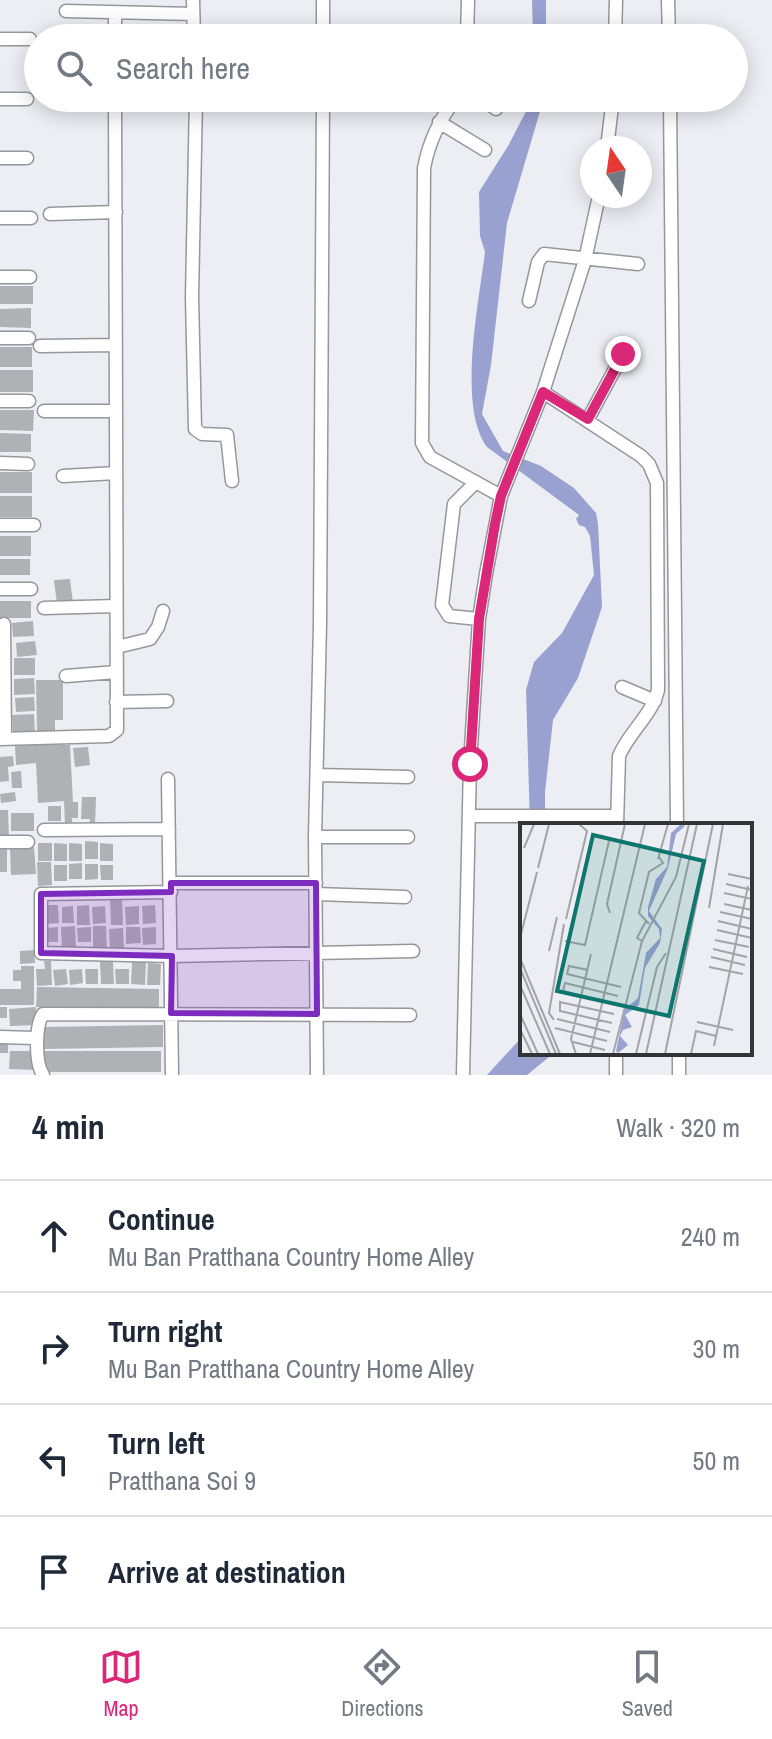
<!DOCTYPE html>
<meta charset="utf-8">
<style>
:root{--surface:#fff;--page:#f6f6f7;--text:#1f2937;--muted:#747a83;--line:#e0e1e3;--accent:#db2777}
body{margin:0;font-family:"Archivo Narrow",sans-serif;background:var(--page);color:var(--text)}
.compass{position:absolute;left:580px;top:136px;width:72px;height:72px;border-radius:50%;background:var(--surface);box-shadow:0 4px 20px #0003;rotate:347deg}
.stop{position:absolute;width:24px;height:24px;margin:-18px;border:6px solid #db2777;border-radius:50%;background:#fff}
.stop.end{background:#db2777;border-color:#fff;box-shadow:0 2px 8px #0008}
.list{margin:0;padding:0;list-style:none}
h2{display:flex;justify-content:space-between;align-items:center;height:104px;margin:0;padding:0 32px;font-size:34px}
h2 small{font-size:26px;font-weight:400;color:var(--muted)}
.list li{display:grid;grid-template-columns:52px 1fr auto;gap:24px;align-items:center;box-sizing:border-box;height:112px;padding:0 32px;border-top:2px solid var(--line)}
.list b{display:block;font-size:30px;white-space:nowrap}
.list p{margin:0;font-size:26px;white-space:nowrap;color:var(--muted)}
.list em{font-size:26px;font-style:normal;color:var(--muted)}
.icon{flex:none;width:44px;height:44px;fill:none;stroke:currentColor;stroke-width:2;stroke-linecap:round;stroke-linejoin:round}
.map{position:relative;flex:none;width:772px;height:1075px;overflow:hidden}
.search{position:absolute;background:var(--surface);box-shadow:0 4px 20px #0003;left:24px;right:24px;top:24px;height:88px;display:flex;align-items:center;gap:20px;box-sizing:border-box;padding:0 28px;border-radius:44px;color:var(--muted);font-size:30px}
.sheet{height:552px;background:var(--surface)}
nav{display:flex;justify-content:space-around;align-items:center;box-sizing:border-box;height:112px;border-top:2px solid var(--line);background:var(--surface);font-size:22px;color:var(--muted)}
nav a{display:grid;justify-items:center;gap:4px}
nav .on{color:var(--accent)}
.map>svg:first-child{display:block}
</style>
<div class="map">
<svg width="772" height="1075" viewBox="0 0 772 1075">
<rect width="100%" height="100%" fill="#edeef3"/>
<path fill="#98a1d0" d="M532 0H546V38H533Z
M533 98H544L507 223 491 365 482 414 503 451 541 466 574 488 596 513 598 524 602 607 578 678 553 720 545 792V825H530L526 690 534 662 562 633 594 575 590 536 585 527 579 525 576 519 579 515 487 447C457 407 479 302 485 252L480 236 479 192 508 146Z
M522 1037V1053H554L527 1075H487Z"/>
<path fill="#b0b1b5" d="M0 286H33V304H0Z
M31 308V328L0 327V309Z
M0 347H32V367H0Z
M0 370H33V392H0Z
M0 410H34L33 431 0 430Z
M0 433 31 434V452H0Z
M0 472H32V493H0Z
M0 496H32V517H0Z
M0 536H31V556H0Z
M0 559H30V575H0Z
M70 579 73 603 57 604 54 580Z
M0 601H31V618H0Z
M33 621 34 636 13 637 12 623Z
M35 641 37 655 17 657 16 643Z
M14 658H35V675H14Z
M34 678 35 694 14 695V679Z
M36 680H63V720H55V732H37Z
M34 697 35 711 16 712 15 698Z
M34 714 35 733 13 734 12 715Z
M35 745H70L73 802H78V818H72V825H65L64 801 38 803 36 763 16 765 15 746Z
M88 747 90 765 75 767 73 748Z
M13 756 14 766 8 767 9 781 0 782V757Z
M21 771 22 788H12L11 772Z
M15 792 16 801 1 803 0 794Z
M82 797H96L95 826H89L90 819H81Z
M48 806H61V821H48Z
M0 810H8L9 837H0Z
M11 813H34V831H11Z
M85 841 98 842V859H85Z
M38 843H52V861H38Z
M54 843 67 844V861H54Z
M69 843 82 844V861H69Z
M100 843 113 844V861H100Z
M0 847H7V872H0Z
M34 847 36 874 11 875 10 848Z
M37 862H51L52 885 38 886Z
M82 863V879H69V864Z
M85 864H98V879L85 880Z
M54 865H67V881H54Z
M100 865H113V880H101Z
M110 898H122L123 925H111Z
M46 905H58L59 923 47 924Z
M89 905 90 925H77V906Z
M155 905 156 923 143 924 142 906Z
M73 906 74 923H62V907Z
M105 906 106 923 93 924 92 907Z
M139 906V924L126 925 125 907Z
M75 926 76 948H62L61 927Z
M93 926H106L107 950H93Z
M58 927V942H46V928Z
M91 927V942H78L77 928Z
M126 927H140L141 943 126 944Z
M156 927V944L143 945 142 928Z
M123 928 124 949 110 950 109 929Z
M34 950 35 963 20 964V951Z
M44 961H51L52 985 37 986 36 969H45Z
M100 962H113L114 984H101Z
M132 962H146L145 985 131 984Z
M148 963 161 964 160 985H147Z
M21 966H34V1005H0V989H21V981H13V970H21Z
M66 969 68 984 55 986 53 970Z
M82 969 83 983 70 985 69 970Z
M85 969H98V984H86Z
M115 969H129V984H116Z
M37 987 159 989V1009L36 1007Z
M0 1007H7V1018H0Z
M36 1007 37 1025 10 1026 9 1009Z
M163 1025V1047L43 1049V1027Z
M0 1041H8V1053H0Z
M10 1051H37L36 1070 9 1069Z
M43 1051H161V1072H43Z"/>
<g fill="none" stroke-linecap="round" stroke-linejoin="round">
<defs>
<path id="minor" d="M193 0 194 38
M668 0 669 38
M66 11 193 14
M115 38V13
M323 38V0
M467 38 468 0
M615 38 616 0
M0 39H30
M196 98 192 297 195 429 202 434 227 435 232 481
M456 98C439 120 429 141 424 168L422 443 430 457 501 496
M481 98 496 109
M670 98 677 825
M0 99H27
M439 122 485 150
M607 148 613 98
M0 158H27
M50 214 116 212
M0 218H31
M0 277H30
M529 301 538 262 544 254 638 264
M0 338H29
M40 346 115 345
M543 392 641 456 649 464 657 483 658 690C652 715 629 732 619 756L617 825
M0 401H29
M44 411H115
M588 419 623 354
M0 463 28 464
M63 476 116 473
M476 482 454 504 442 605 449 616 479 619
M0 525H34
M0 589H31
M44 608 116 606
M4 624 5 739
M117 647 150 639 158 627 163 611
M66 676 116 672
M622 687 655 701
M116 702 167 701
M0 739 109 736 117 730 115 98
M317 775 408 777
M168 779 172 1075
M470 816H617
M44 830 169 829
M315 837H408
M0 842H28
M171 883H316
M171 892 41 894V953L172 956 413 951
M316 894 405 897
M0 1037 34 1038
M616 1053V1075
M679 1053V1075
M43 1075C35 1063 35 1026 43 1014L410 1015
M317 1075 315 837 320 624 323 98
M463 1075 470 764 479 619 486 574 501 496 543 392 585 260 599 196"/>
</defs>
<use href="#minor" stroke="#96979c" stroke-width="15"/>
<use href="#minor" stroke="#fff" stroke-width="12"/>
</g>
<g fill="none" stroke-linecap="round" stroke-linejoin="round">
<path stroke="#db2777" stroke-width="10" d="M470 764 479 619 495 524 501 496 543 392 588 419 623 354"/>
</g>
<path fill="#7b2cbf" fill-opacity="0.2" stroke="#7b2cbf" stroke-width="6" stroke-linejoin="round" d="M171 883H316L317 1014 171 1013 172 956 41 953V894L171 892Z"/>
<g transform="translate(520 823)">
<rect width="232" height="232" fill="#edeef3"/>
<path d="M161 1 165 3 156 11 148 45 129 88 142 106 140 120 125 145 119 182 105 192 112 204 103 207 100 213 108 222 98 230 96 228 105 186 118 175 126 130 140 115 139 106 128 93V84L136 56 147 44 151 10Z" fill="#98a1d0"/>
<path fill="none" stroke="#a3a4a7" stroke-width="2" d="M4 25 14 1M138 36 148 1M18 45 29 1M208 51 232 56M206 61 232 67M204 70 232 76M204 81 232 87M189 85 203 1M200 89 232 96M90 90 87 81 105 1M46 96 67 8 59 1M198 98 232 106M129 101 119 90 129 49 143 40 139 34M197 107 232 115M0 115 17 49M195 117 229 124M45 118 65 122 89 18M122 118 117 115 126 98M193 126 227 134M29 128 37 94M191 134 225 142M0 135 40 231M189 144 223 151M0 145 36 231M68 147 49 143 47 151 101 164M0 162 30 231M96 182 43 168 45 160 98 173M0 191 18 231M37 196 90 209M34 197 29 190 44 101M177 199 213 207M92 200 40 188V179L94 191M35 205 87 218M0 206 12 231M53 219 85 227M194 223 228 63M56 231 51 216 71 131M70 231 125 1M93 231 122 118 156 54 169 1M116 231 137 144 146 130M126 231 177 1M145 231 193 1M171 231 176 208 196 213"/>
<path fill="#0f766e" fill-opacity="0.15" stroke="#0f766e" stroke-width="4" d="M73 12 184 38 149 193 37 168Z"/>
<rect width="232" height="232" fill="none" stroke="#333436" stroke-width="4"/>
</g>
</svg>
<svg class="compass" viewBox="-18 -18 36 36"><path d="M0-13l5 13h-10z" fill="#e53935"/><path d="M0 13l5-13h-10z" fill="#747a83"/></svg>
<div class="stop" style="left:470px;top:764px"></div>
<div class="stop end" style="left:623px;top:354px"></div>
<div class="search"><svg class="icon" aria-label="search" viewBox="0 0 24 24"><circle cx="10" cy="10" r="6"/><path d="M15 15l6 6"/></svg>Search here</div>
</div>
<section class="sheet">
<h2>4 min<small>Walk · 320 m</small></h2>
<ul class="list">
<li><svg class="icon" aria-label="ahead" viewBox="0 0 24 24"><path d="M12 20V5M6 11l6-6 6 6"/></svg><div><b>Continue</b><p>Mu Ban Pratthana Country Home Alley</p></div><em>240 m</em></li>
<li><svg class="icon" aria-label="right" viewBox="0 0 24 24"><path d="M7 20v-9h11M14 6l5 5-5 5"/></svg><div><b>Turn right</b><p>Mu Ban Pratthana Country Home Alley</p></div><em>30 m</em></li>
<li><svg class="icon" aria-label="left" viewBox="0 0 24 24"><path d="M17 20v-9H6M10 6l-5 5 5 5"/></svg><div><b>Turn left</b><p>Pratthana Soi 9</p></div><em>50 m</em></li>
<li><svg class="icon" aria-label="arrive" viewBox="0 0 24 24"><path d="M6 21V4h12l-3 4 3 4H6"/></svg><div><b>Arrive at destination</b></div></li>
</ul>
</section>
<nav>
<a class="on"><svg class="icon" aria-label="map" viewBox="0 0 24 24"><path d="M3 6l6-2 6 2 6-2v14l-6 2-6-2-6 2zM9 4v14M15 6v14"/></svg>Map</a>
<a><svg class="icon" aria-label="directions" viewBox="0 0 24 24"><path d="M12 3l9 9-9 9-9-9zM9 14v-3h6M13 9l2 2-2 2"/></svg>Directions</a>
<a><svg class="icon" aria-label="saved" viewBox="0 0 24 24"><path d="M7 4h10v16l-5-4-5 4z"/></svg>Saved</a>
</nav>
